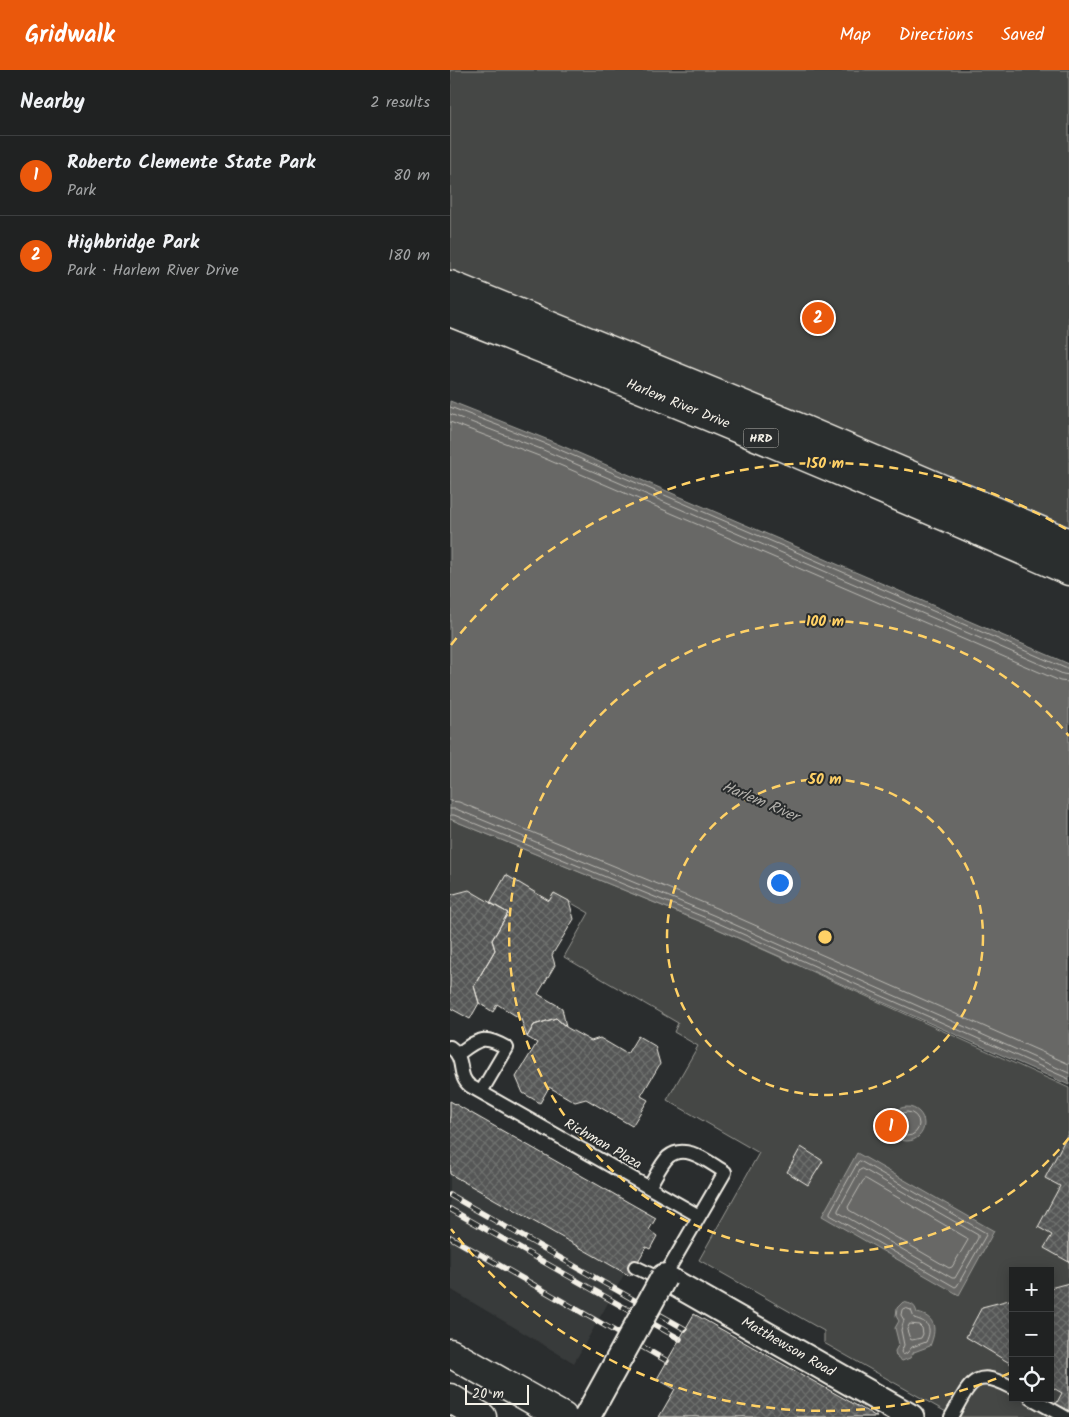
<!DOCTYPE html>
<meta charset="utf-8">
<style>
:root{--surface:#202222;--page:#282a2a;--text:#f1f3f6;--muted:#a2a4a5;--line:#3d3f40;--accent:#ea580c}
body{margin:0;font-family:Kalam,sans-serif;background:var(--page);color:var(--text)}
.controls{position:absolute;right:15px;bottom:15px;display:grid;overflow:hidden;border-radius:0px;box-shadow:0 2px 12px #0003}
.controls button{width:45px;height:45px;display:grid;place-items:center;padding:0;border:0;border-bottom:1px solid var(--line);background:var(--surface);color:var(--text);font:25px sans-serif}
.scale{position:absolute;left:15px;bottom:12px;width:64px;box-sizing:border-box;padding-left:5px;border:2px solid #f4f1e8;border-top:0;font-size:14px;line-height:18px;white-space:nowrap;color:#f4f1e8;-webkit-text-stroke:4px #2a2d2e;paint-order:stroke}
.you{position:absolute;left:329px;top:812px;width:18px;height:18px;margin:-12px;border:4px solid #fff;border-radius:50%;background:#1a73e8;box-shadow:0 0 0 8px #1a73e833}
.badge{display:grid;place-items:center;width:32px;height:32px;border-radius:50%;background:var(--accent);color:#fff;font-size:16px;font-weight:700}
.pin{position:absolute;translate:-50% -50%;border:2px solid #fff;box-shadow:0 1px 5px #0006}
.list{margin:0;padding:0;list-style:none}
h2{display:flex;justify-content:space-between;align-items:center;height:65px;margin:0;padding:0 20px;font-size:21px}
h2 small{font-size:16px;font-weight:400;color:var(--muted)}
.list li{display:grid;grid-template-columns:32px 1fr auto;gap:15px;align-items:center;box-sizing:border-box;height:80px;padding:0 20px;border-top:1px solid var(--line)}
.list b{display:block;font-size:19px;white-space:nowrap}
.list p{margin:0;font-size:16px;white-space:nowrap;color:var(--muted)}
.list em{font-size:16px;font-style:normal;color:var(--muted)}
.icon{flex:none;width:28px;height:28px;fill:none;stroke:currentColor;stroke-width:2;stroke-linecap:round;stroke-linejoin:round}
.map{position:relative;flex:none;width:619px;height:1347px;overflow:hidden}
header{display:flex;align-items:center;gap:30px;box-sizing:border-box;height:70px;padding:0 25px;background:var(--accent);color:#fff}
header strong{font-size:24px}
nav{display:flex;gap:28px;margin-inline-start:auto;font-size:18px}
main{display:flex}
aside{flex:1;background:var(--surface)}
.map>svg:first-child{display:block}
</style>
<header>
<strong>Gridwalk</strong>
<nav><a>Map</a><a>Directions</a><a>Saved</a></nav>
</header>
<main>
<aside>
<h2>Nearby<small>2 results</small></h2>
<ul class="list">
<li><span class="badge">1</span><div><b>Roberto Clemente State Park</b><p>Park</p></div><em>80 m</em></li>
<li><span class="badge">2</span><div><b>Highbridge Park</b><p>Park · Harlem River Drive</p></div><em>180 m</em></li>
</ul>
</aside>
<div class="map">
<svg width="619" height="1347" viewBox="0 0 619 1347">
<defs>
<pattern id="building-cross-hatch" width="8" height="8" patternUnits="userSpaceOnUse" patternTransform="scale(1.25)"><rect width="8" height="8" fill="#555756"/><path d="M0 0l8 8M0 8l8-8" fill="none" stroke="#6e706e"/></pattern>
</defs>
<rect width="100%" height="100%" fill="#2a2d2e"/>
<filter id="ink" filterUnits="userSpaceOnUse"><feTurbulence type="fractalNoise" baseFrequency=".02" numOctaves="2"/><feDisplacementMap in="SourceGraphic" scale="10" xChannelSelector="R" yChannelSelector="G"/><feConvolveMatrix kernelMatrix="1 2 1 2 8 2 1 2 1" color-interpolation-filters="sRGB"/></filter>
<g filter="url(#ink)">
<path fill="#373a3a" d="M0 1104 175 1203 124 1293 0 1219Z"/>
<path fill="#444645" stroke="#9c9c96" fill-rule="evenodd" d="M0 0H619V458L236 296 0 200Z
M0 749 259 855 619 1018V1347H505L374 1273V1261L249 1190 309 1083 217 1030 248 976 224 962 228 953 114 887 139 843 104 823 99 831 56 805 40 833 0 825ZM563 1201H600V1328H563Z"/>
<path fill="#676866" stroke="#9f9f9a" d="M0 331 96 369 619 594V1015L259 855 0 749Z
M440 1054a17 17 0 1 1 34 0a17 17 0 1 1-34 0Z
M407 1083 544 1161 509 1225 372 1146Z
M453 1232C461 1234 465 1234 467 1243 486 1247 487 1259 480 1276L464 1282 460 1288 452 1291 446 1286 445 1281 449 1274 445 1258 449 1251 446 1246 447 1238Z"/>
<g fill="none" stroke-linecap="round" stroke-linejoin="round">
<path stroke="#bcbab4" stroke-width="1" d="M0 337 94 373 615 598H619
M0 344 91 379 613 604 619 605
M0 352 89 386 610 611 619 612
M0 731 9 732 266 838 619 994
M0 739H6L263 845 619 1003
M0 745H4L261 850 619 1009
M445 1054a12 12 0 1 1 24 0a12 12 0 1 1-24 0Z
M410 1091 536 1163V1165L507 1216 505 1217 380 1145V1142L408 1092Z
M413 1099 528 1165V1168L505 1208H502L388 1142V1140L410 1100Z
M416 1109 517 1168 518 1170 502 1197 499 1198 399 1140 398 1137 413 1111Z
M455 1238 461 1240 464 1248C478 1252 483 1257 476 1272L462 1277 457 1283 453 1285 451 1282 454 1275 451 1260 454 1250 451 1245 452 1240Z
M460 1254 469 1255 472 1258 473 1264 471 1268 462 1270 460 1269 457 1260Z"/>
</g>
<path fill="url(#building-cross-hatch)" stroke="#f4f1e8" d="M56 805 99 831 104 823 119 831 124 849 102 885 105 895 88 924 112 938 116 957 106 948 84 955 77 967 71 949 47 934 43 942 29 933 24 916 45 880 42 870 58 843 40 833Z
M19 820 58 843 42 870 45 880 24 916 29 933 20 949 0 938V825Z
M106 948 116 957 141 971 150 968 177 984 188 966 205 976 210 994 191 1026 198 1030 182 1056 136 1029 125 1032 99 1017 90 1033 73 1023 66 1007 87 973 77 967 84 955Z
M0 1031 206 1148 199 1160 207 1166 200 1179 196 1177 180 1206 0 1104Z
M619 1062V1192L594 1178 602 1165 588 1157 610 1116 595 1108Z
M351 1077 373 1091 358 1115 337 1102Z
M619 1213V1347H599L612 1323 600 1316V1218Z
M563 1229V1295L516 1267 532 1237Z
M244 1244 427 1347H209L225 1319 207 1309Z"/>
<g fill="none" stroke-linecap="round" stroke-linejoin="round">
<defs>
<path id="service" d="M0 977C17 989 6 1005 20 1016L249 1146
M8 984C29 969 33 964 57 978L31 1022
M199 1117C205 1108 210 1095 218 1087 236 1072 259 1093 275 1102L214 1207
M185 1197 216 1212
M581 1328 615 1347
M501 1347C520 1314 523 1296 563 1318"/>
<path id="minor" d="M214 1207 461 1347"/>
<path id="motorway" d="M0 215 350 358 619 473
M0 242C208 324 415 410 619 501
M0 1283 113 1347
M0 1328 32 1347"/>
</defs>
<use href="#service" stroke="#f4f1e8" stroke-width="16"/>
<use href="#minor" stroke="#f4f1e8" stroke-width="29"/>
<use href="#motorway" stroke="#f4f1e8" stroke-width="31"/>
<use href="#service" stroke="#2a2d2e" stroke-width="12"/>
<use href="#minor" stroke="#2a2d2e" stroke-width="25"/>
<use href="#motorway" stroke="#2a2d2e" stroke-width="28"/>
<defs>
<path id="rail" d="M0 1125 235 1259
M0 1139 230 1269
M0 1167 217 1291"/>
</defs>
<use href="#rail" stroke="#f4f1e8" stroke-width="5.5"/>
<use href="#rail" stroke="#2a2d2e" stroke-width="4" stroke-dasharray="11" stroke-linecap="butt"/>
<defs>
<path id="minor-bridge" d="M137 1347 214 1207"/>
</defs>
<use href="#minor-bridge" stroke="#f4f1e8" stroke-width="29" stroke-linecap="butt"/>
<use href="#minor-bridge" stroke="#2a2d2e" stroke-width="25"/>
</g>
</g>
<g fill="none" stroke="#ffd166" stroke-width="2.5" stroke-dasharray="9 6">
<circle cx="375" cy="867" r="158"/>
<path d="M619 1068A316 316 0 1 1 619 666"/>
<path d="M560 1303A474 474 0 0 1 1 1159M1 575A474 474 0 0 1 616 459"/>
</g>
<g text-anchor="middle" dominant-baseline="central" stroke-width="4" stroke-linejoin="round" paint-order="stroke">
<rect fill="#2a2d2e" stroke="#b7b6b0" stroke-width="1" x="293.5" y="358.5" width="35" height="19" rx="4"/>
<g font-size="12" font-weight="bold" fill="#f4f1e8">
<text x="311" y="368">HRD</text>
</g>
<g font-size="14" fill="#f4f1e8" stroke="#2a2d2e">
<text transform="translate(228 334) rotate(22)">Harlem River Drive</text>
<text transform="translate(153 1074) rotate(30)">Richman Plaza</text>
<text transform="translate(338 1277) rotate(30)">Matthewson Road</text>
</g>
<g font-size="15" font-style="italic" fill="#b5b3ae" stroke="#2a2d2e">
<text transform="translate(310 732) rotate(23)">Harlem River</text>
</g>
</g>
<circle cx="375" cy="867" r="8" fill="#ffd166" stroke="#2a2d2e" stroke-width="2.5"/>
<g font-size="15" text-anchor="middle" font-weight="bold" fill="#ffd166" stroke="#2a2d2e" stroke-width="4" stroke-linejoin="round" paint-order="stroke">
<text x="375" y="398">150 m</text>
<text x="375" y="556">100 m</text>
<text x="375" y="714">50 m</text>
</g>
</svg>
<div class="controls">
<button>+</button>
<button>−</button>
<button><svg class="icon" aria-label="locate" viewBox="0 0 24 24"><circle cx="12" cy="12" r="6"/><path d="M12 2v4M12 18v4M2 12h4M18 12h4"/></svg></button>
</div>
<div class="scale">20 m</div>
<div class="you"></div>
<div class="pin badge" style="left:441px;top:1056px">1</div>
<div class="pin badge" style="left:368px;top:248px">2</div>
</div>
</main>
